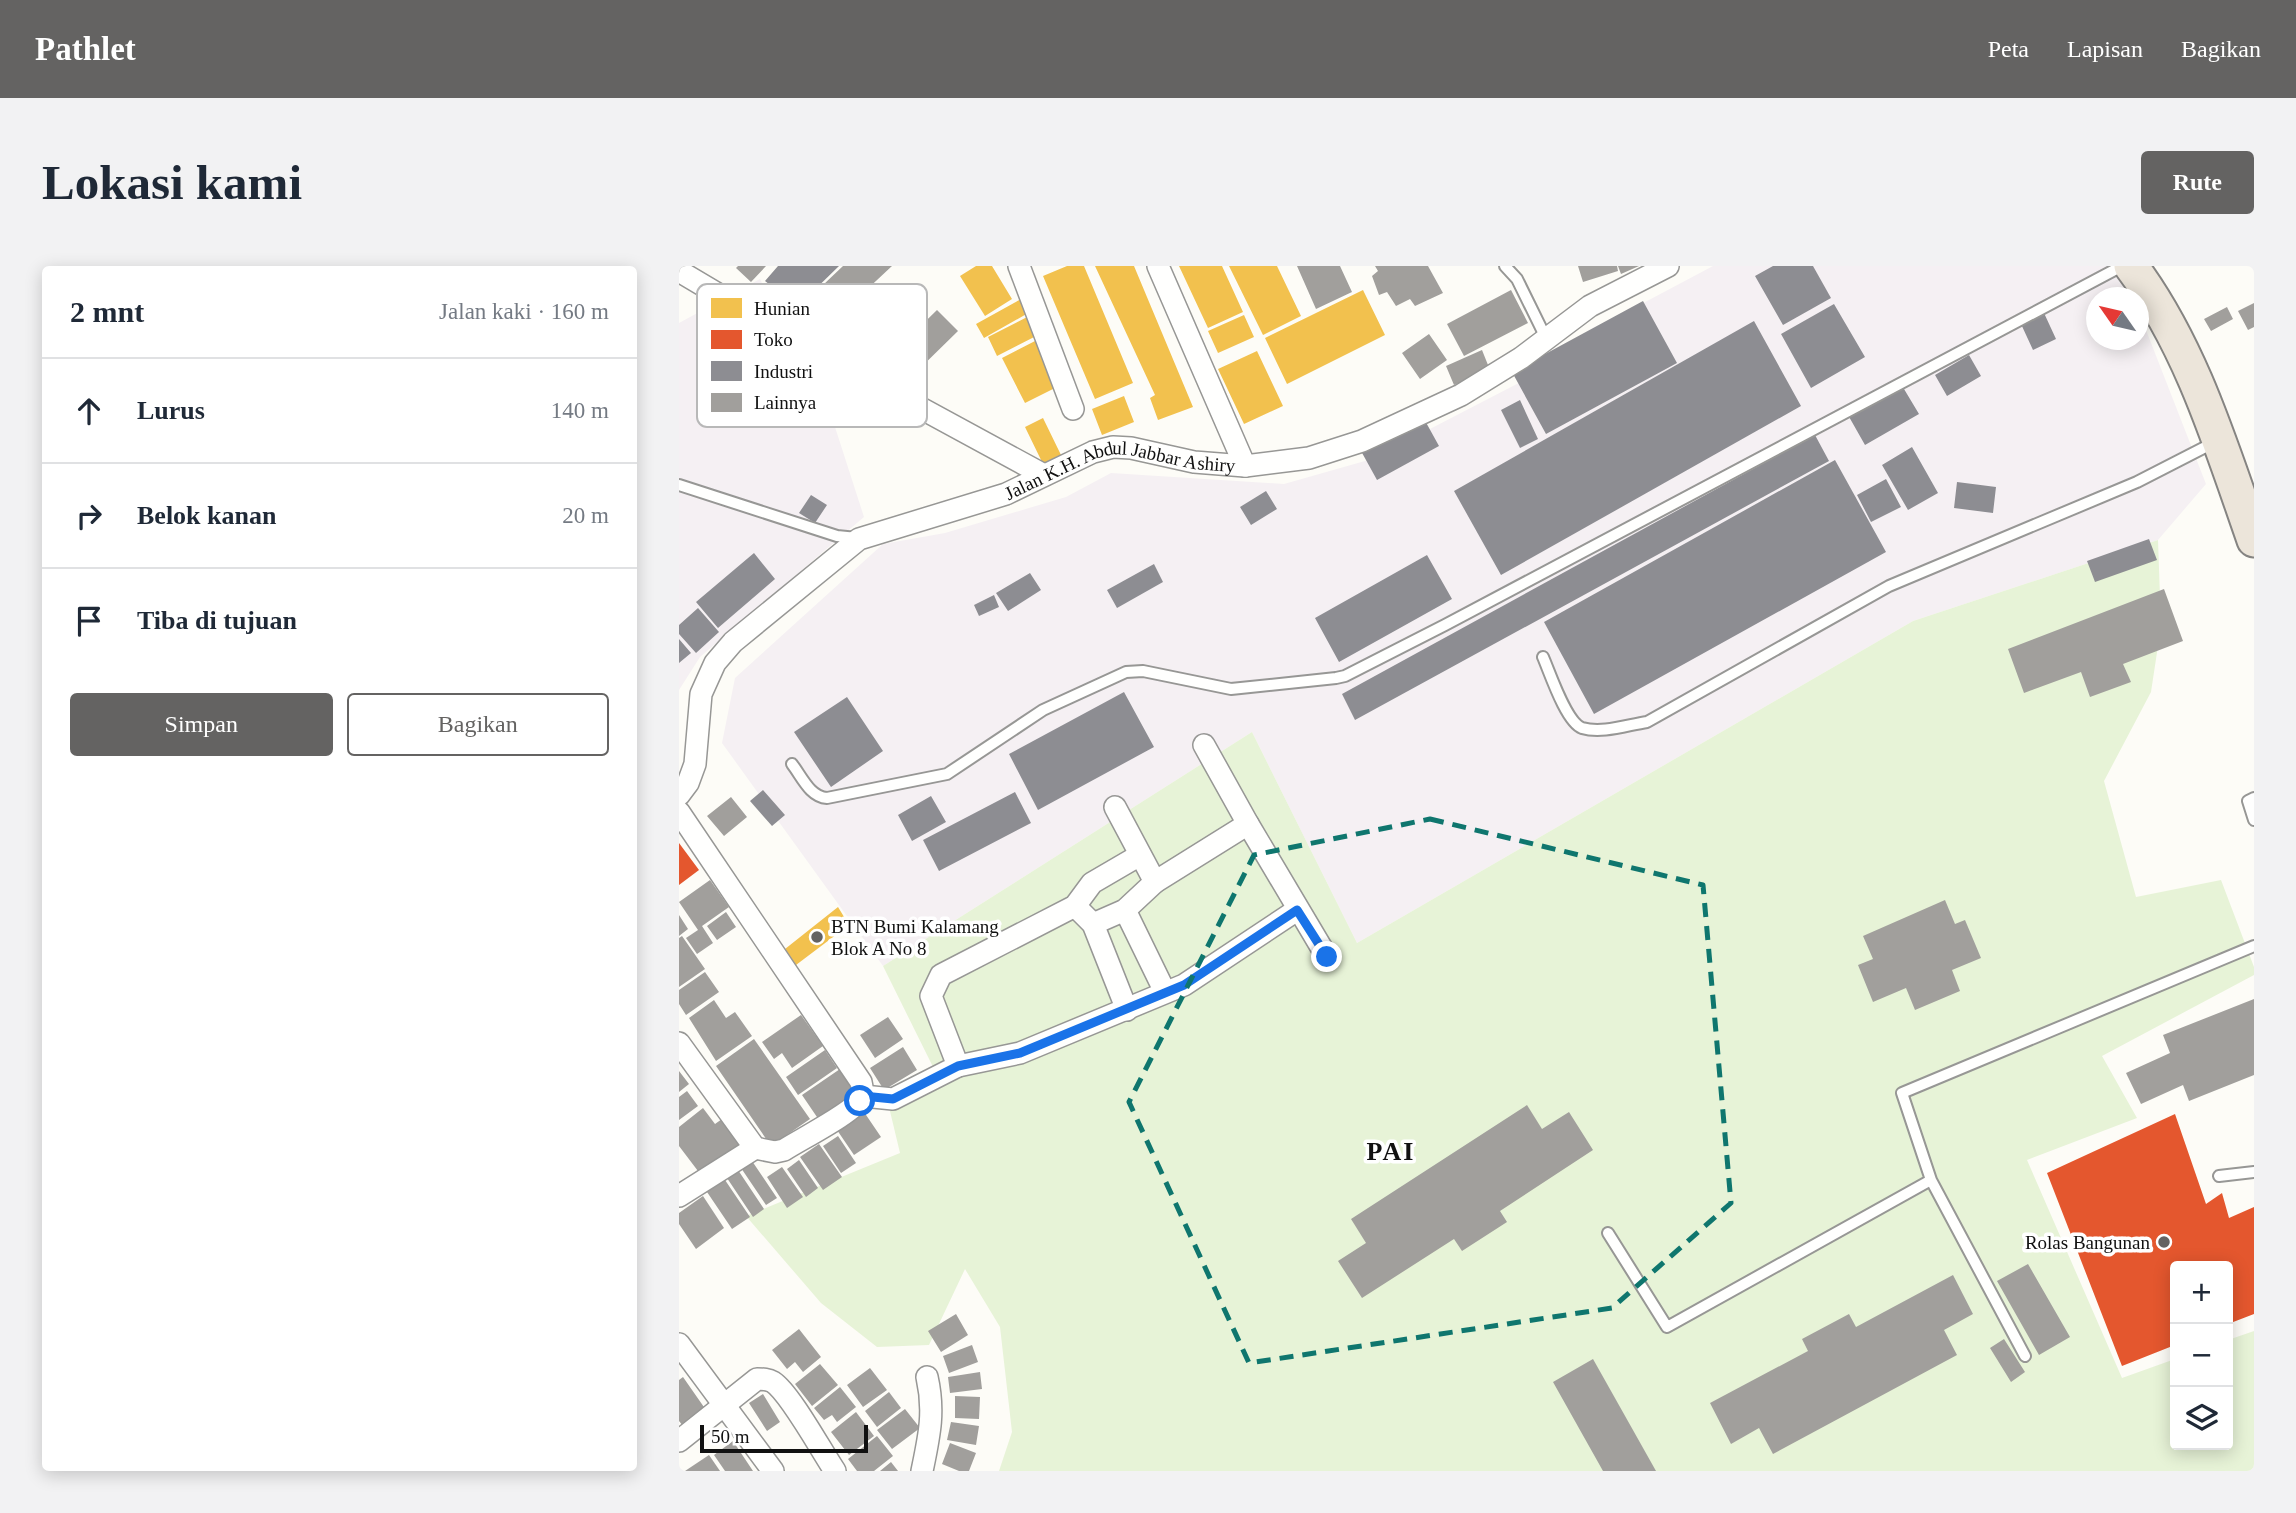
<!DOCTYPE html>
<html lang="id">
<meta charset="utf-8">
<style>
:root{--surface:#fff;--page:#f2f2f3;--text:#1f2937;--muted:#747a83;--line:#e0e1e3;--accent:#646362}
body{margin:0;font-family:Georgia,serif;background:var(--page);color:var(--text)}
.controls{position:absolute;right:21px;bottom:21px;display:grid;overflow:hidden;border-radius:7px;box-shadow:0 4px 18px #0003}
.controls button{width:63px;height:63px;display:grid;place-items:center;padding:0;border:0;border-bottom:2px solid var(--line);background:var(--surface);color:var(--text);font:35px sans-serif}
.compass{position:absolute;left:1407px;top:21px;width:63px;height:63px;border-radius:50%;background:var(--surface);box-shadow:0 4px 18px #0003;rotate:304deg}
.scale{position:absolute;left:21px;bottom:18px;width:168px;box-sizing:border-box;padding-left:7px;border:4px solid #111;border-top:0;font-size:19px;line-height:24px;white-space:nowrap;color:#111;-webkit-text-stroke:5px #fff;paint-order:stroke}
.stop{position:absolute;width:21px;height:21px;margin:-16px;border:5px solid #1a73e8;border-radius:50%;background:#fff}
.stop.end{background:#1a73e8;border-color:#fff;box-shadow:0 2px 7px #0008}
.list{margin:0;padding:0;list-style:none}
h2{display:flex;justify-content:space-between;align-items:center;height:91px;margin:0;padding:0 28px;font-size:30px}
h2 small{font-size:23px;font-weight:400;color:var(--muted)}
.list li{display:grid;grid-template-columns:46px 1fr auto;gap:21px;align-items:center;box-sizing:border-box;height:105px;padding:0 28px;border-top:2px solid var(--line)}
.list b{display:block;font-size:26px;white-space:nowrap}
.list em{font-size:23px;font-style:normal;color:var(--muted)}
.actions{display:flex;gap:14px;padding:21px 28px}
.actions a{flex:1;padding:16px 0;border:2px solid var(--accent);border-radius:7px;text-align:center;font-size:24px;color:var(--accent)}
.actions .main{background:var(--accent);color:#fff}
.icon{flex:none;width:38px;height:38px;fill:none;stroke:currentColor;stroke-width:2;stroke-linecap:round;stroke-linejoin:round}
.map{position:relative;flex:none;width:1575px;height:1205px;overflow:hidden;border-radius:7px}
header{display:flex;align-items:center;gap:42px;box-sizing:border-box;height:98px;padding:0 35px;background:var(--accent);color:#fff}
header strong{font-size:33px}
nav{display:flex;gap:38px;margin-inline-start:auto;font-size:24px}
.intro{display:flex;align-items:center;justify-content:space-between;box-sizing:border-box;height:168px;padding:0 42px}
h1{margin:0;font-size:49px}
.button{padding:18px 32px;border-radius:7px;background:var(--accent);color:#fff;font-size:24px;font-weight:700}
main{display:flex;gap:42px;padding:0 42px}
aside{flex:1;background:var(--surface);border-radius:7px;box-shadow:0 4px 18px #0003}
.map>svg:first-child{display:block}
</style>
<header>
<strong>Pathlet</strong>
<nav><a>Peta</a><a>Lapisan</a><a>Bagikan</a></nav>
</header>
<div class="intro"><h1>Lokasi kami</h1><a class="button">Rute</a></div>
<main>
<aside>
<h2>2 mnt<small>Jalan kaki · 160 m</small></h2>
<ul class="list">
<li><svg class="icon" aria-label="ahead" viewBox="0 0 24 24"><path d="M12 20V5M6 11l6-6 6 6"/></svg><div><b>Lurus</b></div><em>140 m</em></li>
<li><svg class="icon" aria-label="right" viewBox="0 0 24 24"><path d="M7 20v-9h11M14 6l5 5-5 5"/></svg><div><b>Belok kanan</b></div><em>20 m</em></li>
<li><svg class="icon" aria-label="arrive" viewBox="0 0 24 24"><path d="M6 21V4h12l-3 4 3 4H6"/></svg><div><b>Tiba di tujuan</b></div></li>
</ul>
<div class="actions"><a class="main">Simpan</a><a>Bagikan</a></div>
</aside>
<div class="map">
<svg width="1575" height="1205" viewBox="0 0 1575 1205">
<rect width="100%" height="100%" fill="#fdfcf7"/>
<path fill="#f5f0f3" d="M1034 0H1429L1452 31 1418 32V74H1460V46L1527 218 1479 274 1234 355 678 677 573 466 204 700 43 477 56 412 204 278 266 267 387 231 432 207 605 218 693 193 898 87 921 60Z
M81 13 156 161 185 251 21 391 0 424V57Z"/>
<path fill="#e7f3d7" d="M1479 274 1482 360 1472 426 1425 515 1457 631 1542 614 1575 701V709L1423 790 1458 852 1348 894 1443 1112 1496 1093V1179H1549V1074L1575 1065V1205H320L333 1166 321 1061 286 1003 250 1079 198 1081 142 1037 67 950 221 887 210 841 257 807 204 700 573 466 678 677 1234 355Z"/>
<path fill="#f2c14e" d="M297 0H313L333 33 306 50 281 10Z
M388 0H405L454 117 416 133 364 10Z
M416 0H455L514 141 479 154 471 132 476 129Z
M500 0H543L564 46 529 62Z
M550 0H598L622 50 584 69Z
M684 24 706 69 608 118 586 72Z
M344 32 351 46 305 72 297 58Z
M354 48 363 67 318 90 309 71Z
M565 49 575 71 539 87 529 65Z
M358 74 380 120 346 137 323 92Z
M578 85 604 140 565 158 539 103Z
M445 130 455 156 423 169 413 143Z
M364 152 382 189 364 198 346 161Z
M159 641 170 659 117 699 106 683Z"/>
<path fill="#e4572e" d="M0 577 20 604 0 619Z
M1496 848 1527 938 1543 927 1550 952 1575 941V1048L1549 1058V1000H1496V1079L1443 1100 1368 907Z"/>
<path fill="#8d8d92" d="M99 0H160L118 41 110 36 102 42 89 30 95 22 86 15Z
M1094 0H1134L1152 32 1104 59 1076 10Z
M964 35 998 97 867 168 833 106Z
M1155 38 1186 91 1132 122 1102 68Z
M1365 47 1377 73 1354 84 1342 58Z
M1075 55 1122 140 822 309 775 225Z
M1290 89 1302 110 1268 130 1256 109Z
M1222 118 1240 148 1186 179 1169 149Z
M841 134 859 173 841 182 822 144Z
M744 151 760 180 698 214 682 185Z
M1136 169 1150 195 676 454 663 428Z
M1233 181 1259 227 1229 244 1203 199Z
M1156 194 1207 286 915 448 865 356Z
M1207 213 1222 241 1192 256 1178 229Z
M1278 216 1317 221 1314 247 1275 242Z
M587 225 598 243 572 259 561 241Z
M132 229 148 239 136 257 120 247Z
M1470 273 1478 294 1416 316 1408 295Z
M75 287 96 313 39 362 17 336Z
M748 289 773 333 660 396 636 352Z
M475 298 484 316 438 342 428 324Z
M351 307 362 324 329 345 317 327Z
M315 329 320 341 300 350 295 339Z
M19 342 40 366 17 387 0 368V359Z
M0 373 12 387 0 397Z
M445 426 475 481 359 544 330 488Z
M168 431 204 485 152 521 115 466Z
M84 524 106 549 93 560 71 535Z
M336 526 352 557 260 605 244 574Z
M252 530 267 556 233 575 219 549Z"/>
<path fill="#a19f9c" d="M59 0H87L72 16 57 2Z
M164 0H213L167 43 144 19Z
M618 0H661L673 26 637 43Z
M696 0H749L764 27 736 40 731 33 717 40 708 26 700 29 693 10 699 5Z
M899 0H938L939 5 904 16Z
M939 0H960L942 8Z
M832 24 849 57 785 90 768 58Z
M1575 37V61L1569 64 1559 45Z
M1548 41 1554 53 1532 65 1525 53Z
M258 44 279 65 229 114 208 93Z
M750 68 768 94 741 113 723 87Z
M803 84 811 104 775 119 767 100Z
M1485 323 1504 375 1444 398 1452 416 1411 431 1402 406 1345 427 1329 383Z
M52 531 68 551 45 570 28 550Z
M31 614 50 641 23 660 34 677 18 688 7 672 19 664 0 636Z
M1266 634 1276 658 1286 654 1302 692 1273 704 1281 725 1236 744 1227 722 1194 736 1179 699 1194 693 1184 670Z
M47 646 57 661 38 674 28 660Z
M0 649 9 663 0 670Z
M3 670 26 703 0 721V672Z
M26 706 40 726 7 749 0 738V724Z
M1575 733V809L1510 835 1504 819 1462 838 1447 807 1491 787 1484 769Z
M35 734 47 752 56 746 73 770 37 795 10 752Z
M122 749 144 780 113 802 103 787 95 793 83 776Z
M209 751 224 773 196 792 181 769Z
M75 773 131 853 92 880 37 800Z
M224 781 238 804 205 824 191 802Z
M146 784 158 802 119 829 107 811Z
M161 803 178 827 140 854 123 829Z
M0 805 10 818 0 826Z
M8 825 19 840 0 854V831Z
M848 839 863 863 890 846 914 884 821 945 828 956 783 985 775 973 683 1032 659 995 687 977 672 953Z
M24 842 36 858 43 853 63 878 22 909 0 880V861Z
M185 846 202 871 175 889 158 864Z
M159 870 177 897 162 907 144 880Z
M140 878 163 911 144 924 121 891Z
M71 892 98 932 87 939 60 899Z
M120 894 139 922 127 931 108 903Z
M103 901 124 931 108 942 88 911Z
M59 904 85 943 74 951 48 912Z
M46 914 71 951 53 963 28 926Z
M24 930 45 962 17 983 0 958V947Z
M1349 998 1391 1071 1360 1089 1318 1015Z
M1274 1009 1294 1048 1265 1064 1278 1089 1094 1188 1080 1162 1052 1178 1031 1137 1129 1085 1123 1073 1170 1048 1177 1061Z
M277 1048 289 1069 262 1086 249 1065Z
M120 1063 142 1091 124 1106 116 1096 108 1103 93 1084Z
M1325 1073 1346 1106 1332 1116 1311 1082Z
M293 1079 299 1096 270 1107 264 1090Z
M914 1093 977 1205H924L874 1116Z
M141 1098 159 1119 133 1140 116 1118Z
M191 1102 208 1124 184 1141 168 1119Z
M301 1106 303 1123 271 1127 269 1111Z
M4 1111 27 1144 4 1160 0 1155V1114Z
M161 1121 177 1141 158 1156 153 1149 145 1154 135 1142Z
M210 1126 222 1142 198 1161 186 1145Z
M84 1128 101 1156 88 1165 70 1137Z
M276 1130 301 1131 300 1153 276 1152Z
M226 1143 241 1162 213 1183 198 1164Z
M177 1146 195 1170 170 1189 152 1166Z
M272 1156 300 1160 297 1179 268 1174Z
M198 1170 214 1190 195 1205H178L169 1193Z
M54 1175 74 1205H46L35 1189Z
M271 1177 297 1187 290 1205H280L263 1198Z
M30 1189 41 1205H6Z
M212 1196 219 1205H201Z"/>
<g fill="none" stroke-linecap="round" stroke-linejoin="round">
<defs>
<path id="service" d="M826 0 838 13 867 72
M0 219 158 270 178 272
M864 391C871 407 887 456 903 462 923 468 948 459 968 456L1210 320 1458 216 1538 175
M113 498C123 511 131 531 148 532L268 508 364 444 447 406 464 405 552 423 657 412 666 410 766 359 1443 0
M1575 532 1569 535 1575 554
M1540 910 1575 906
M1252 914 1346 1090
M929 967 988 1061 1252 914 1223 827 1575 680"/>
<g id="minor">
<path d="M340 0 394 143"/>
<path d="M479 0 566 200"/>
<path d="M0 5 111 71 365 209"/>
<path d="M525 479 569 558 648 691"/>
<path id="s1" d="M0 529 9 517 16 498 22 428 36 397 54 376 180 273 327 228 414 186 434 181 452 182 515 196 566 200 630 192 683 175 782 129 842 92 911 40 989 0"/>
<path d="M436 541 476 616 569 558"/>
<path d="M0 546 182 816C183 822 185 826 182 832 176 846 120 874 105 884L96 886 76 882 0 777"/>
<path d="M396 640 414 658 448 744"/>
<path d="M446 644 486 726"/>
<path d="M414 658 446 644 476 616"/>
<path d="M279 800 341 787 505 719 618 644"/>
<path d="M184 830 214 833 279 800 252 730 262 709 396 640 413 617 461 589"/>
<path d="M0 930 76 882"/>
<path d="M0 1078 94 1205"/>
<path d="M0 1175 78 1113C84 1113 89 1113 94 1116 111 1127 143 1186 156 1205"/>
<path d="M243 1205C250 1171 256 1146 248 1111"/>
</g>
<path id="trunk" d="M1452 0C1512 80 1542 180 1575 274"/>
</defs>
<use href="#service" stroke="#979795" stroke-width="14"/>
<use href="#minor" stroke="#979795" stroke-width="24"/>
<use href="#trunk" stroke="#858482" stroke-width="37"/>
<use href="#service" stroke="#fffffe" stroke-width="10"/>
<use href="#minor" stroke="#fffffe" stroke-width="21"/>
<use href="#trunk" stroke="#ece5da" stroke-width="33"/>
</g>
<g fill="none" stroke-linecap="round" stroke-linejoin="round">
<path stroke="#1a73e8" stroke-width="9" d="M181 835 184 830 214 833 279 800 341 787 505 719 618 644 648 691"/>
</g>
<path fill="none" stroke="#0f766e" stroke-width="5" stroke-dasharray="14 9" stroke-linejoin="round" d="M751 553 1024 619 1052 937 933 1042 570 1097 450 836 575 589Z"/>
<g fill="#646362" stroke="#fff" stroke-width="2.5">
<circle cx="138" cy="671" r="7"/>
<circle cx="1485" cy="976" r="7"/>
</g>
<g text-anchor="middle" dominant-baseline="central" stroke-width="7" stroke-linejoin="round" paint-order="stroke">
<g font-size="19" fill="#111" stroke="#fff">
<text stroke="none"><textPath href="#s1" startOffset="604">Jalan K.H. Abdul Jabbar Ashiry</textPath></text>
</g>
<g font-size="19" fill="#111" stroke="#fff" text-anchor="start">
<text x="152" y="660">BTN Bumi Kalamang<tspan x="152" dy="22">Blok A No 8</tspan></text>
<text x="1471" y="976" text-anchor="end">Rolas Bangunan</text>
</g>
<g font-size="26" font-weight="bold" letter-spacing="2" fill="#111" stroke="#fff">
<text x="712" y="885">PAI</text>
</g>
</g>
<rect x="18" y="18" width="230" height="143" rx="10" fill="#fff" stroke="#b8b8b8" stroke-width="2"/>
<rect x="32" y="32" width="31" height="20" fill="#f2c14e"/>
<rect x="32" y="64" width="31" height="19" fill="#e4572e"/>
<rect x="32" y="95" width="31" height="20" fill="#8d8d92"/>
<rect x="32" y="127" width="31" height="19" fill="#a19f9c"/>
<g font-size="19" fill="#111">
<text x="75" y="49">Hunian</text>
<text x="75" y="80">Toko</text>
<text x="75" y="112">Industri</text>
<text x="75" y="143">Lainnya</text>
</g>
</svg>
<div class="controls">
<button>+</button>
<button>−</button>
<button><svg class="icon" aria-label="layers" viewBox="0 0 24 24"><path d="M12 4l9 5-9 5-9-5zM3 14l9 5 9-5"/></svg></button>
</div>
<svg class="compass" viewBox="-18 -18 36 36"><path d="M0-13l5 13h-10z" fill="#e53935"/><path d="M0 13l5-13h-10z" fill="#747a83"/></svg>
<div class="scale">50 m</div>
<div class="stop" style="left:181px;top:835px"></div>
<div class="stop end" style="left:648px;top:691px"></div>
</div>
</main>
